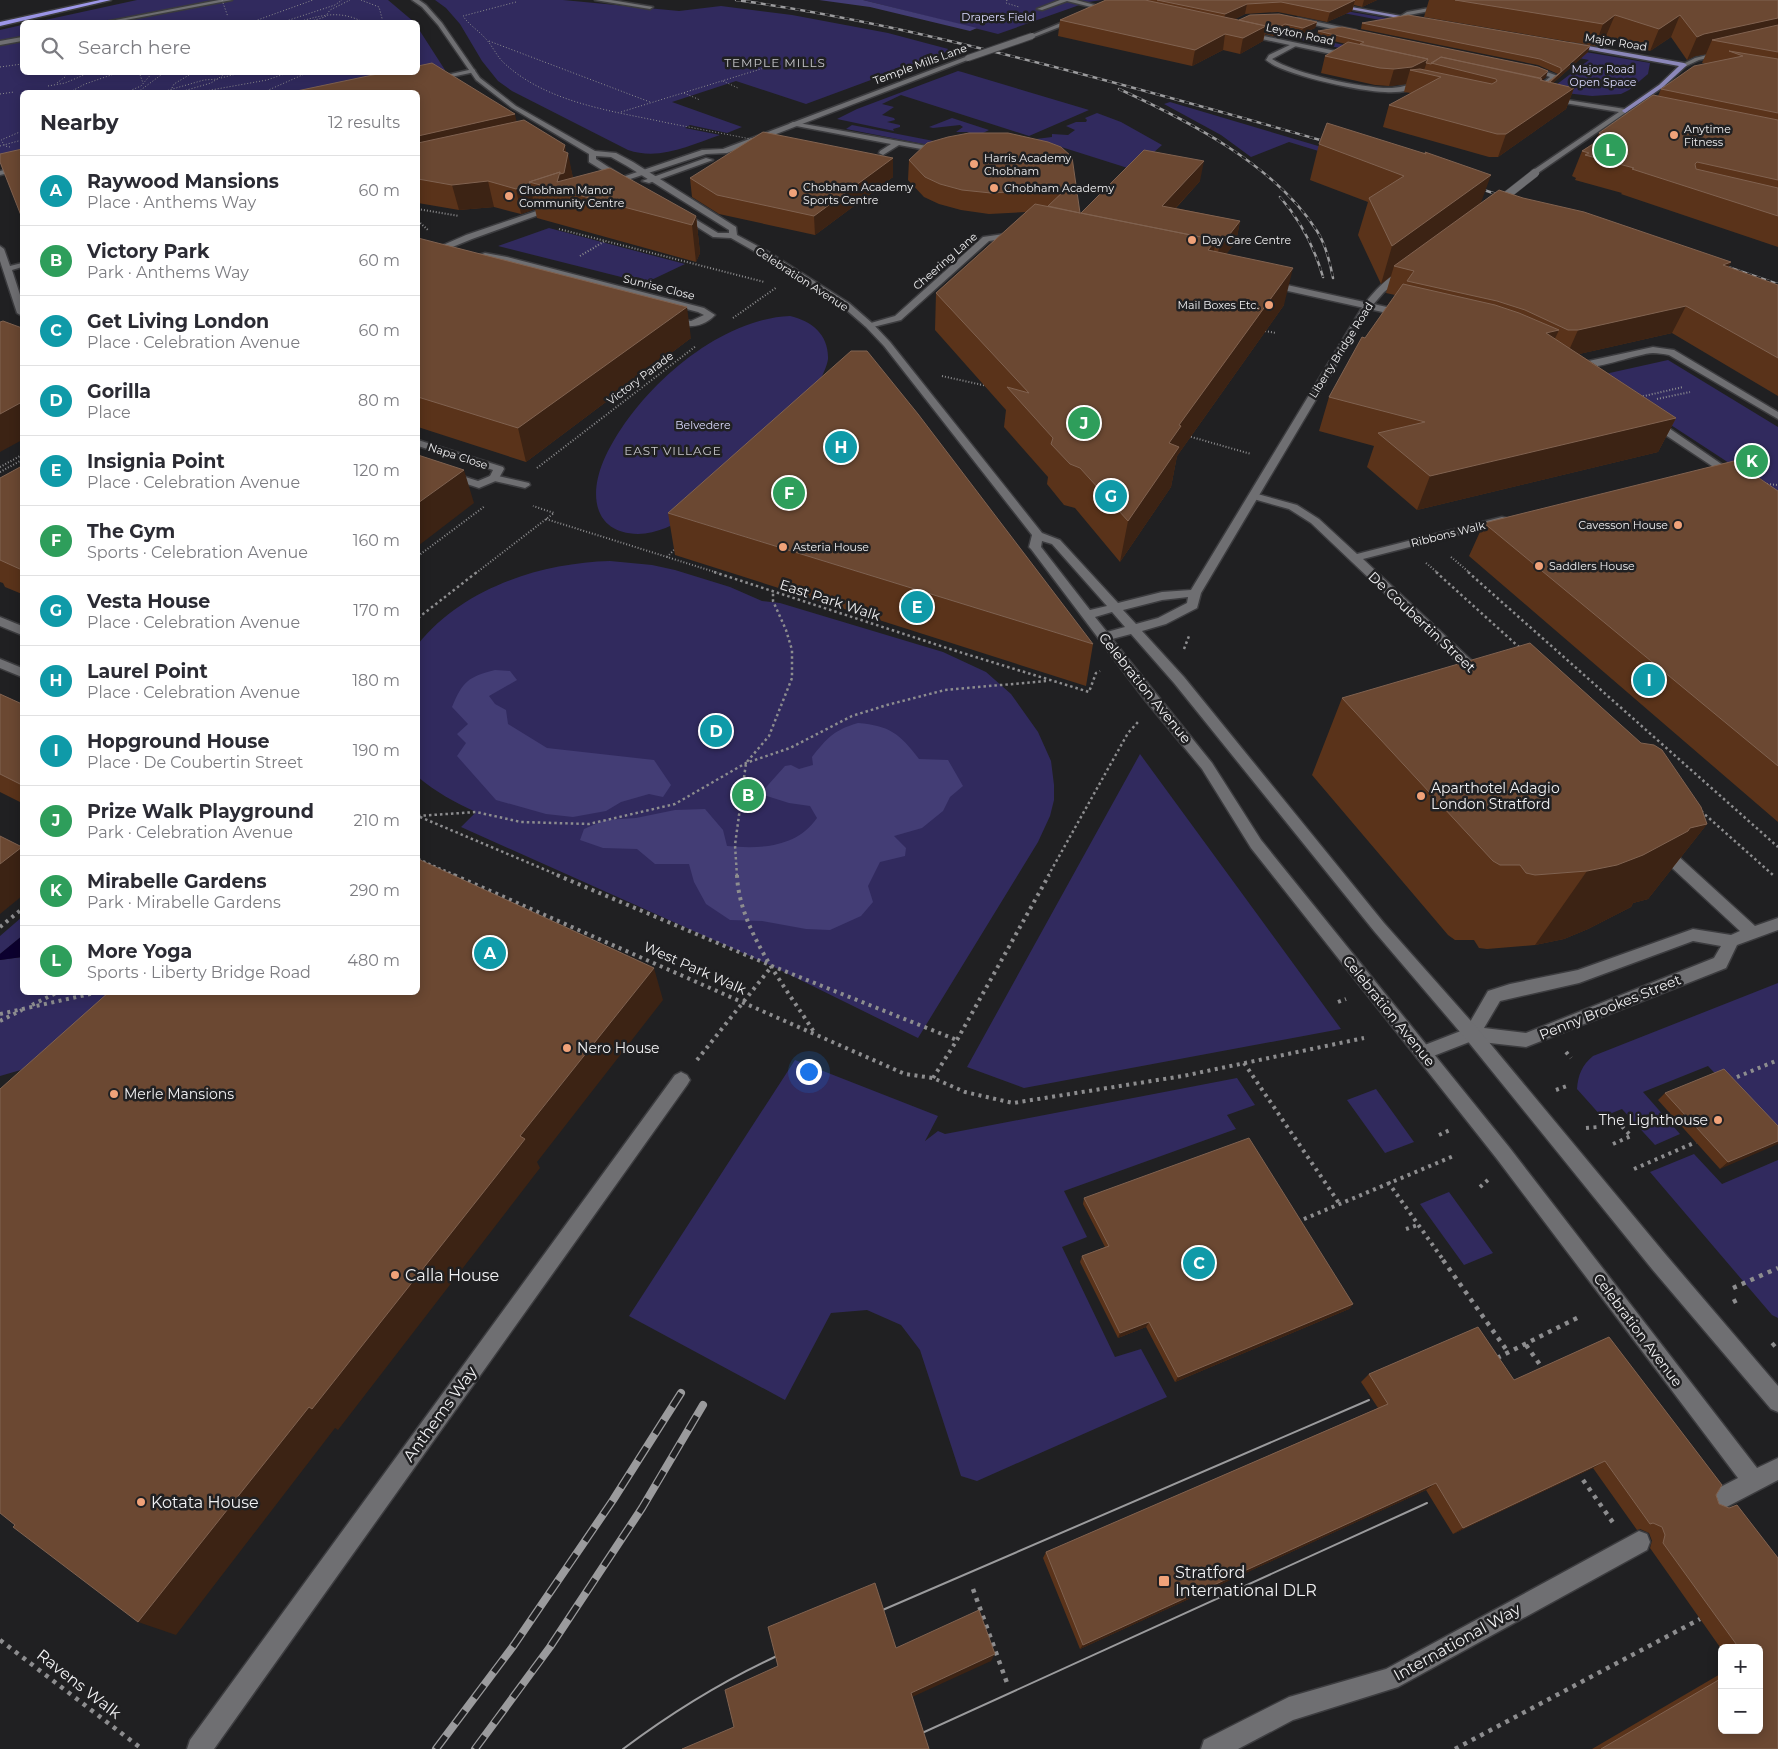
<!DOCTYPE html>
<meta charset="utf-8">
<style>
:root{--surface:#fff;--page:#f7f7f7;--text:#2b2b33;--muted:#7c7c81;--line:#e1e1e2;--accent:#1a73e8}
body{margin:0;font-family:Montserrat,sans-serif;background:var(--page);color:var(--text)}
.controls{position:absolute;right:15px;bottom:15px;display:grid;overflow:hidden;border-radius:8px;box-shadow:0 2px 12px #0003}
.controls button{width:45px;height:45px;display:grid;place-items:center;padding:0;border:0;border-bottom:1px solid var(--line);background:var(--surface);color:var(--text);font:25px sans-serif}
.you{position:absolute;left:808px;top:1071px;width:18px;height:18px;margin:-12px;border:4px solid #fff;border-radius:50%;background:#1a73e8;box-shadow:0 0 0 8px #1a73e833}
.badge{display:grid;place-items:center;width:32px;height:32px;border-radius:50%;background:var(--accent);color:#fff;font-size:16px;font-weight:700}
.pin{position:absolute;translate:-50% -50%;border:2px solid #fff;box-shadow:0 1px 5px #0006}
.list{margin:0;padding:0;list-style:none}
h2{display:flex;justify-content:space-between;align-items:center;height:65px;margin:0;padding:0 20px;font-size:21px}
h2 small{font-size:16px;font-weight:400;color:var(--muted)}
.list li{display:grid;grid-template-columns:32px 1fr auto;gap:15px;align-items:center;box-sizing:border-box;height:70px;padding:0 20px;border-top:1px solid var(--line)}
.list b{display:block;font-size:19px;white-space:nowrap}
.list p{margin:0;font-size:16px;white-space:nowrap;color:var(--muted)}
.list em{font-size:16px;font-style:normal;color:var(--muted)}
.icon{flex:none;width:28px;height:28px;fill:none;stroke:currentColor;stroke-width:2;stroke-linecap:round;stroke-linejoin:round}
.map{position:relative;flex:none;width:1778px;height:1749px;overflow:hidden}
.search{position:absolute;background:var(--surface);box-shadow:0 2px 12px #0003;left:20px;top:20px;width:400px;height:55px;display:flex;align-items:center;gap:12px;box-sizing:border-box;padding:0 18px;border-radius:8px;color:var(--muted);font-size:19px}
.panel{position:absolute;background:var(--surface);box-shadow:0 2px 12px #0003;left:20px;top:90px;width:400px;height:905px;border-radius:8px}
.map>svg:first-child{display:block}
</style>
<div class="map">
<svg width="1778" height="1749" viewBox="0 0 1778 1749">
<rect width="100%" height="100%" fill="#202022"/>
<path fill="#312a5e" d="M137 0H388L414 22H36Z
M435 0H563L679 11 721 6 792 15 888 33 952 50 806 104 736 81 672 102 742 127 727 133 690 125 685 128 720 135C690 145 660 161 628 150L512 91 498 81 482 61 460 24 446 8Z
M863 0H1102L1088 2 998 34Z
M1141 0H1281L1650 63 1648 74 1629 90 1621 94 1592 96 1548 91 1589 60 1291 3Z
M1245 24 1523 83 1519 85 1239 27Z
M22 25V72H418V28L445 70 443 72 352 92H22V163L10 161 0 163V30Z
M958 71 962 72 1089 110 1029 136 901 95 882 104 894 107 882 115 894 118 895 120 887 122 900 125V127L893 129 894 131 837 119 857 109Z
M1170 102 1467 190 1459 194 1289 142 1251 157 1221 135 1164 104Z
M1097 113 1121 122 1162 145 1134 170 1036 139 1052 137V134L1068 135 1075 130 1066 126 1076 122H1086L1087 120 1085 118Z
M952 118 989 130 977 136 967 132H956L963 127 960 125 933 128 929 127Z
M852 125 954 145 949 149 846 129Z
M549 228 685 264 645 283 498 246Z
M790 316C812 321 829 335 828 359 827 366 823 374 820 381L691 515C675 524 657 534 638 534 594 533 589 496 603 462 632 395 715 319 790 316Z
M1668 360 1778 427V495L1596 376Z
M610 561 652 565 675 570 730 587 762 601 780 603 943 652 986 672 1011 694 1038 732 1051 761 1054 785V800L1050 816 1038 842 918 1038 772 966 461 827 476 812C454 802 436 792 418 777V644C463 588 540 563 610 561Z
M1140 754 1341 1029 1024 1088 967 1067Z
M22 917V936L0 954V936Z
M22 957V992L130 993 31 1067 0 1076V960Z
M1778 983V1140L1708 1066 1643 1092 1680 1134 1655 1145 1622 1109 1602 1117 1577 1089C1578 1075 1582 1065 1593 1056Z
M795 1060 938 1116 925 1141 938 1131 945 1134 1237 1078 1255 1105 1227 1115 1236 1129 1064 1191 1087 1237 1062 1247 1115 1357 1141 1349 1167 1397 977 1481 961 1476 920 1350 901 1325 867 1310 831 1313 785 1400 629 1316Z
M1376 1089 1414 1142 1385 1153 1347 1100Z
M1694 1154 1722 1184 1778 1160V1318L1772 1315 1650 1172Z
M1449 1192 1493 1253 1464 1265 1420 1204Z"/>
<path fill="#433d75" d="M819 0H863L977 28 970 31 870 7Z
M495 670 510 671 517 680 489 696 495 704 506 710 508 724 547 748 654 760 671 785 663 797 649 794 621 802 606 811 573 817 546 814 496 800 457 756 466 743 457 734 468 724 452 707C463 681 468 677 495 670Z
M858 723C890 726 899 733 919 759L948 760 963 786 950 797 943 811 922 828 894 836 906 848 905 856 880 862 868 886 873 902 861 916 830 930 806 929 762 921 730 920 706 904 694 882 689 864H655L637 849 603 848 580 840 584 829 605 820 636 818 675 810 705 809 723 830 727 846C760 849 796 848 817 818L810 806 789 803 760 794 785 766 791 765 799 769 813 765 812 757C827 738 834 730 858 723Z"/>
<path fill="#0c002f" d="M22 936V957L0 960V954Z"/>
<g fill="none" stroke-linecap="round" stroke-linejoin="round">
<defs>
<path id="lane" d="M595 0H611L653 7 650 9Z
M1060 0H1076L1106 8 1103 10 1067 1 1042 10 1037 9Z
M1294 43 1297 45 1296 46 1272 59C1295 74 1365 89 1392 88 1404 87 1412 84 1422 80L1425 82C1415 91 1398 93 1385 92 1360 91 1283 75 1266 60L1269 55Z
M793 122 938 148 942 150 938 152 899 145 883 155 879 153 880 151 891 144 791 125 789 124Z
M494 475 529 483 530 485 525 488 490 480 489 478 490 476Z"/>
<path id="street" d="M219 0H232L115 22H105Z
M1473 0H1485L1409 15 1402 19 1399 17 1407 12Z
M1078 16 1080 19 1034 37 1029 36Z
M1298 18 1356 30 1359 32 1356 34 1296 21Z
M22 37V41L0 45V41Z
M1723 51 1726 53 1725 54 1699 60 1684 67 1681 65 1695 58Z
M968 56 971 58 970 59 727 153 706 154 612 185 605 183 702 150 723 149Z
M1526 66H1530L1558 76 1534 95H1530V93L1550 77 1526 68Z
M473 69 475 70V72L432 81 429 79Z
M706 158 713 160 649 183 642 181Z
M22 166V170L0 175V171Z
M551 206 558 208 472 239 418 261V256L466 235Z
M1018 232 1022 234 1021 236 989 241 901 320 869 328 864 325 895 316 983 237Z
M0 246 4 249 10 266 22 263V267L12 270 22 301V316L17 313 0 261Z
M485 253 507 257 704 308 715 315C701 330 684 327 667 323V319L670 318 691 321 704 315 698 312 504 261C496 260 478 260 473 257Z
M1269 281 1405 311 1410 314 1405 317 1266 286 1265 284Z
M1653 347 1674 350 1778 412V419L1669 355C1664 354 1658 353 1653 353 1633 354 1581 377 1566 364L1571 361 1584 362Z
M1653 419 1657 420 1739 476 1738 478H1730L1649 424 1648 422Z
M418 440 503 467 504 469 498 480 479 488 418 468V462L478 481 490 476 493 470 418 446Z
M1254 493 1297 505 1319 519 1357 554 1502 517 1506 518 1508 520 1506 522 1363 559 1485 673 1486 676 1485 679H1475L1311 523 1289 509 1250 498 1249 496Z
M0 617 22 626V635L0 626Z
M0 659 22 668V677L0 668Z
M1661 843 1666 845 1755 926 1778 918V930L1737 945 1726 968 1526 1047 1472 1041 1423 1060 1417 1058 1415 1053 1417 1048 1466 1029 1488 991 1510 984 1578 970 1693 929 1731 935 1740 931 1656 853 1654 849 1656 845ZM1693 941 1721 946 1714 958 1526 1033 1484 1028 1500 1001 1579 983Z
M681 1072 687 1075 690 1080 687 1085 214 1749H187L190 1740 675 1075Z"/>
<path id="secondary" d="M412 0H419L426 5 442 23 480 78 516 106 595 151 616 153 633 162 736 227 737 235 767 251 849 303 872 323 890 342 1042 533 1060 540 1118 603 1162 592 1191 590 1363 306C1370 296 1395 267 1408 269V273L1384 292 1371 307 1201 593 1197 608 1166 624 1142 631 1184 677 1384 923 1478 1029 1666 1255 1778 1386V1412L1771 1409 1652 1269 1466 1039 1374 931 1174 683 1131 634 1112 639 1212 763 1261 840 1509 1147 1757 1468 1778 1458V1480L1715 1513 1707 1510 1704 1502 1707 1494 1738 1478 1497 1159 1251 848 1202 769 1145 700 1031 549 1029 547 1032 535 884 346 866 327 843 307 761 255 731 238 713 237 675 213 682 211 718 233H729V230L627 166 611 157 596 156V159L627 179 620 181 589 162V154L512 108 476 80 438 25 422 7ZM1042 541 1052 544 1107 606 1090 610 1041 547ZM1188 597 1187 603 1158 618 1136 624 1123 610 1162 600ZM1112 612 1125 627 1107 632 1095 617Z
M1245 32 1350 54 1353 56 1350 58 1243 35Z
M1548 97 1625 109 1628 111 1535 175 1531 173 1532 171 1619 112 1546 100 1545 99Z
M1639 1531 1647 1534 1650 1542 1647 1550 1398 1687 1293 1720 1238 1749H1201L1204 1740 1289 1697 1386 1669Z"/>
<path id="primary" d="M1300 0H1313L1423 20 1420 22Z
M1571 43 1684 63 1687 65 1663 87 1625 113 1622 111 1623 110 1659 85 1679 66 1569 46 1568 45Z"/>
<path id="highway" d="M100 0H111L0 26V22Z"/>
</defs>
<use href="#lane" stroke="#3c3c3f" stroke-width="3"/>
<use href="#street" stroke="#3c3c3f" stroke-width="3"/>
<use href="#secondary" stroke="#3c3c3f" stroke-width="3"/>
<use href="#primary" stroke="#3c3c3f" stroke-width="3"/>
<use href="#highway" stroke="#3c3c3f" stroke-width="3"/>
<path stroke="#8d8d8f" stroke-width="1" stroke-dasharray="1 2" stroke-linecap="butt" d="M361 0 379 7 383 22
M1007 0 1006 3 1019 7
M516 2 463 16C469 25 478 30 485 38 492 45 496 55 503 62 546 103 613 111 668 123
M252 22 313 0
M283 22 335 5 342 0
M298 22C322 15 340 10 363 22
M308 22 325 17 330 10 350 0
M489 41 650 102
M0 67 22 64
M139 72 143 83
M221 78 244 72
M723 81 738 88
M57 83 65 77 67 72
M1605 84 1626 83
M48 86 65 83 91 72
M172 88 174 84 194 72
M70 92 85 84 120 72
M127 92 141 86 153 72
M138 92 165 72
M162 92 204 80 218 79
M180 92 211 83 228 72
M200 92 267 80 290 72
M264 92 309 72
M684 93 700 100
M0 94 14 92
M621 112 764 68
M0 146 22 140
M10 147 5 146 1 140 22 131"/>
<path stroke="#8d8d8f" stroke-width="2" stroke-dasharray="1 2" stroke-linecap="butt" d="M418 209 459 216
M418 221 428 230
M559 229 764 282
M580 256 605 241
M733 318 777 287
M1265 331 1276 333
M942 376 987 386
M1640 397 1683 387
M1657 399 1690 392
M1188 436 1251 454
M0 467 22 455
M537 468 696 346
M0 472 22 460
M1767 484 1778 485
M546 519 718 573
M418 556 485 506
M667 557 676 548
M1451 557 1470 573
M1426 563 1438 573
M476 573 554 513 533 506"/>
<path stroke="#8d8d8f" stroke-width="2.5" stroke-dasharray="2.5 3" stroke-linecap="butt" d="M714 572 953 650 1089 692 1096 673 1100 671
M1436 572 1520 648
M1468 572 1778 847
M418 618 477 572
M1184 649 1189 636
M1701 811 1773 875
M418 816 476 812 521 822 589 824 675 804 746 763 790 748 852 716 887 705 945 690 1046 681
M420 817 560 876
M418 859 457 876
M737 876 735 845 746 763 769 736 792 678V650L786 630 773 601V592
M1048 876 1128 733 1138 722"/>
<path stroke="#8d8d8f" stroke-width="4" stroke-dasharray="3 4.5" stroke-linecap="butt" d="M454 875 905 1074 933 1078 965 1092 1013 1103 1183 1076 1364 1038
M557 875 772 966 957 1040
M737 875C739 930 785 986 814 1032
M0 927 22 909
M1338 1002 1346 999
M32 1005 58 992
M0 1014 99 992
M0 1021 22 1010
M1566 1052 1571 1058
M697 1060 772 966
M1244 1063 1339 1203
M933 1078 957 1040 1049 875
M1730 1080 1778 1060
M1556 1090 1567 1086
M1586 1128 1598 1127
M1439 1135 1450 1130
M1613 1144 1631 1136 1616 1120
M1634 1169 1696 1142
M1388 1182 1444 1261
M1480 1187 1488 1180
M1297 1222 1456 1155
M1406 1229 1418 1225"/>
<path stroke="#8d8d8f" stroke-width="4.5" stroke-dasharray="4 5.5" stroke-linecap="butt" d="M1443 1260 1508 1352
M1733 1288 1778 1268
M1733 1302 1741 1298
M1526 1345 1543 1369
M1772 1346 1778 1341
M1497 1358 1579 1317
M1583 1480 1614 1524
M973 1589 1007 1683
M0 1640 142 1749
M1455 1749 1700 1619"/>
<use href="#lane" fill="#6f6f72" fill-rule="evenodd"/>
<use href="#street" fill="#6f6f72" fill-rule="evenodd"/>
<use href="#secondary" fill="#6f6f72" fill-rule="evenodd"/>
<use href="#primary" fill="#8b87b9" fill-rule="evenodd"/>
<use href="#highway" fill="#9d97e9" fill-rule="evenodd"/>
<path stroke="#9b9b9d" stroke-width="2" d="M871 1615 1369 1400
M623 1749C675 1710 729 1677 788 1651
M887 1749 1427 1503"/>
<defs>
<path id="rail-far1" d="M736 0C840 14 941 38 1043 64 1140 89 1237 116 1334 144
M1119 89C1189 121 1275 165 1317 231 1326 245 1330 262 1333 278
M1472 186 1508 198
M1280 197C1301 221 1314 246 1323 277
M1728 267 1778 284"/>
<path id="rail" d="M436 1749 514 1645 613 1500 681 1393
M475 1749 550 1647 642 1508 703 1405"/>
</defs>
<use href="#rail-far1" stroke="#9b9b9d" stroke-width="2.5"/>
<use href="#rail" stroke="#9b9b9d" stroke-width="8"/>
<use href="#rail-far1" stroke="#202022" stroke-width="2" stroke-dasharray="5" stroke-linecap="butt"/>
<use href="#rail" stroke="#202022" stroke-width="5.5" stroke-dasharray="16" stroke-linecap="butt"/>
<defs>
<path id="street-bridge" d="M968 58 1032 36"/>
<path id="secondary-bridge" d="M1493 206 1535 173"/>
</defs>
<use href="#street-bridge" stroke="#3c3c3f" stroke-width="8" stroke-linecap="butt"/>
<use href="#secondary-bridge" stroke="#3c3c3f" stroke-width="9" stroke-linecap="butt"/>
<path stroke="#8d8d8f" stroke-width="1" stroke-dasharray="1 2" stroke-linecap="butt" d="M222 0 228 17
M668 123 756 140"/>
<use href="#street-bridge" stroke="#6f6f72" stroke-width="6"/>
<use href="#secondary-bridge" stroke="#6f6f72" stroke-width="8"/>
</g>
<path fill="#5a331a" d="M1106 0H1377L1362 7 1354 5 1352 11 1327 22 1278 12 1245 14 1235 19 1239 20 1317 22 1315 28 1301 34 1284 30 1273 36 1265 34 1263 41 1240 54 1223 50 1192 66 1058 36 1060 20Z
M1429 0H1778V247L1621 194 1622 193 1575 180 1576 178 1572 176 1582 151 1595 142 1599 133 1658 96 1661 89 1706 64 1702 63 1706 54 1695 56 1687 60 1671 37 1650 51 1606 36 1595 46 1424 17Z
M1362 23 1588 52 1553 83 1574 88 1566 109 1498 157H1489L1383 127 1389 105 1411 93 1404 92 1406 84 1389 86 1375 85 1321 73 1325 56 1346 44 1317 37 1318 31 1546 77 1542 80 1548 82 1558 74 1538 65 1361 29Z
M418 92 516 122 567 153 573 178 696 216 700 253 696 262 537 218 535 209 521 214 494 207 459 210 418 203Z
M1048 142 1080 213 1200 181 1176 208 1240 221 1236 242 1226 254 1284 305 1177 456 1171 487 1120 562 1075 508 1064 505 1047 484 1048 477 1004 427 1006 410 935 330 936 293 1026 212 989 214 961 210 939 204 924 197 908 180 909 160Z
M1319 144 1425 153V152L1481 203 1523 198 1731 262 1728 267 1778 285V396L1672 333 1579 354 1676 418 1658 452 1417 510 1367 467 1374 446 1319 431 1329 397 1365 338 1395 295 1386 293 1391 276 1381 284 1358 235 1368 202 1310 180Z
M893 158V177L815 235 719 214 692 197 690 178Z
M418 238 691 338 526 462 418 427Z
M22 466V594L5 587 3 583 0 582V478Z
M1778 491V822L1469 556 1484 523Z
M668 513 1093 644 1086 686 675 555Z
M0 694 22 704V803L0 792Z
M1342 698 1707 824 1648 899 1633 903 1631 907 1588 929 1564 939 1535 945 1487 949 1479 948 1474 940H1455L1448 935 1312 775Z
M1665 1093 1778 1126 1720 1169 1658 1100Z
M1084 1198 1353 1304 1349 1309 1175 1382 1146 1327 1118 1338 1080 1262 1082 1256 1105 1247 1083 1204Z
M1478 1327 1514 1380 1609 1337 1722 1485 1716 1495 1719 1504 1729 1508 1737 1505 1778 1558V1749H1592L1722 1673V1730H1759V1648H1722V1650L1650 1548 1652 1541 1649 1533 1640 1529 1637 1530 1593 1468 1453 1534 1426 1490 1080 1649 1043 1558 1046 1552 1378 1408 1361 1382 1369 1374Z"/>
<path fill="#3c2314" d="M1355 0 1352 11 1327 22 1330 12Z
M1364 0H1377L1362 7Z
M1247 4 1245 14 1223 25 1225 14Z
M1615 15 1606 36 1595 46 1603 24Z
M1680 15 1671 37 1650 51 1659 29Z
M1778 18V38L1712 40 1706 54 1695 56 1687 60 1697 37 1704 34Z
M1317 22 1315 28 1301 34 1303 28Z
M1285 24 1284 30 1273 36 1274 30Z
M1266 26 1263 41 1240 54 1243 38Z
M1225 34 1223 50 1192 66 1195 50Z
M1590 46 1588 52 1541 94 1543 88Z
M1428 59 1423 73 1410 70 1406 84 1389 86 1394 69Z
M1548 71 1546 77 1541 81 1531 85Z
M1574 88 1566 109 1498 157 1506 134Z
M515 114 520 137 418 163V136Z
M565 145 567 156 568 153 573 178 570 193 533 183 563 151Z
M893 158V177L815 235 814 216Z
M1204 161 1200 181 1159 226 1162 206Z
M1491 175 1478 211 1394 266 1391 276 1381 284 1392 246Z
M488 181 494 207 459 210 452 185Z
M530 184 535 209 521 214 516 189Z
M696 216 700 253 696 262 692 225Z
M1240 221 1236 242 1214 269 1219 248Z
M1216 240 1209 277 1208 250Z
M1731 262 1717 288 1723 265Z
M1293 268 1284 305 1177 456 1171 487 1120 562 1128 521 1179 425Z
M1686 306 1672 333 1566 357 1578 330Z
M687 307 691 338 526 462 518 428Z
M1559 330 1544 362 1546 333Z
M22 402V440L0 452V414Z
M1676 418 1658 452 1417 510 1430 476Z
M464 470 474 503 418 546V503Z
M1707 824 1648 899 1633 903 1631 907 1588 929 1564 939 1535 945 1587 871 1690 828Z
M22 847V896L0 914V864Z
M654 968 663 1000 537 1162 540 1168 513 1203 338 1430 335 1428 176 1635 138 1622 520 1136Z
M1778 1141V1144L1720 1169 1728 1162Z
M1353 1304 1349 1309 1175 1382 1178 1377Z
M1149 1322 1146 1327 1118 1338 1120 1333Z
M1605 1461 1593 1468 1453 1534 1463 1528Z
M1436 1483 1426 1490 1080 1649 1083 1645Z
M995 1654 991 1661 910 1698 911 1693Z"/>
<path fill="#6b4832" stroke="#806250" d="M1106 0H1145L1266 26 1243 38 1225 34 1195 50 1060 20Z
M1157 0H1355L1330 12 1281 2 1247 4 1225 14Z
M1455 0H1778V18L1704 34 1697 37 1680 15 1659 29 1615 15 1603 24Z
M1279 14 1317 22 1303 28 1285 24 1274 30 1266 28V26L1239 20 1250 15Z
M1408 15 1590 46 1550 82H1548L1561 72V68L1540 59 1362 23Z
M1778 25V52L1712 40Z
M1342 27 1538 67 1548 71 1540 78 1441 57 1431 64 1426 63 1428 59 1360 44 1364 42 1318 31Z
M1348 42 1428 59 1412 67 1394 69 1380 68 1325 56Z
M1729 51 1778 59V113L1661 89 1694 66 1743 56Z
M1441 57 1542 79 1540 80 1574 88 1506 134H1497L1389 105 1441 77 1410 70 1420 69 1492 84 1497 81 1496 79 1431 63Z
M432 63 515 114 418 136V92H292L387 72H418V66Z
M1653 95 1778 120V180L1697 162 1695 164 1696 169 1778 188V216L1632 169 1634 168 1585 155 1589 153 1582 151 1607 135 1599 133Z
M524 120 565 145 563 151 568 153 564 173 560 174V172L529 182 530 184 516 189 488 181 452 185 418 179V143Z
M1327 123 1426 154 1425 152 1491 175 1392 246 1369 198 1404 176 1319 144Z
M763 132 893 158 814 216 717 195 690 178Z
M969 133H1008L1048 142 1061 147 1072 157 1080 213 1048 206 1066 189 991 193 962 190 940 184 925 177 909 160 927 143 948 137Z
M22 149V218L0 162V154Z
M1144 150 1204 161 1162 206 1240 221 1219 248 1215 247 1216 240 1081 213Z
M610 168 696 216 692 225 529 182 560 172 557 182Z
M1499 190 1523 198 1584 212 1731 262 1723 265 1778 285V358L1686 306 1578 330H1568L1525 310 1497 301 1407 281 1414 271 1394 266Z
M1035 204 1216 240 1208 250 1293 268 1179 425 1181 426 1169 443 1179 447 1128 521 1080 468 1070 464 1051 444 1053 438 1007 387 1029 393 936 293Z
M418 238 687 307 518 428 418 397Z
M1403 284 1495 305 1519 313 1559 330 1546 333 1676 418 1430 476 1378 433 1425 422 1329 397 1362 337 1365 338Z
M3 321 22 328V402L0 414V322Z
M851 351H867L918 414 1093 644 668 513Z
M418 455 464 470 418 503Z
M1734 461 1778 491V766L1484 523Z
M22 466V570L0 560V478Z
M1530 643 1641 743 1654 745 1662 750 1701 807 1707 824 1690 828 1688 831 1643 855 1617 865 1587 871 1535 875 1526 873 1520 865H1500L1493 861 1342 698Z
M0 694 22 704V785L0 774Z
M0 836 22 847 0 864Z
M418 859 654 968 520 1136 525 1139 497 1175 312 1409 309 1407 138 1622 13 1527 15 1525 0 1513V1089L109 992H418Z
M1724 1069 1778 1126V1141L1728 1162 1665 1093Z
M1249 1138 1353 1304 1178 1377 1149 1322 1120 1333 1082 1256 1109 1246 1084 1198Z
M1478 1327 1514 1380 1609 1337 1722 1485 1716 1495 1719 1504 1729 1508 1737 1505 1778 1558V1749H1601L1722 1678V1730H1759V1648H1739L1663 1543 1665 1535 1662 1527 1653 1523 1650 1524 1605 1461 1463 1528 1436 1483 1083 1645 1046 1552 1388 1404 1369 1374Z
M875 1583 896 1648 979 1610 995 1654 911 1693 929 1749H682L734 1727 725 1690 778 1666 768 1627Z"/>
<g fill="#f0a279" stroke="#202022" stroke-width="2">
<circle cx="1674" cy="135" r="5"/>
<circle cx="974" cy="164" r="5"/>
<circle cx="994" cy="188" r="5"/>
<circle cx="793" cy="193" r="5"/>
<circle cx="509" cy="196" r="5"/>
<circle cx="1192" cy="240" r="5"/>
<circle cx="1269" cy="305" r="5"/>
<circle cx="1678" cy="525" r="5"/>
<circle cx="783" cy="547" r="5"/>
<circle cx="1539" cy="566" r="5"/>
<circle cx="1421" cy="796" r="5"/>
<circle cx="567" cy="1048" r="5"/>
<circle cx="114" cy="1094" r="5"/>
<circle cx="1718" cy="1120" r="5"/>
<circle cx="395" cy="1275" r="5"/>
<circle cx="141" cy="1502" r="5"/>
<rect x="1158" y="1575" width="12" height="12" rx="2.5"/>
</g>
<g text-anchor="middle" dominant-baseline="central" stroke-width="5" stroke-linejoin="round" paint-order="stroke">
<g font-size="11" fill="#dbdafe" stroke="#202022">
<text x="998" y="17">Drapers Field</text>
<text x="1603" y="69">Major Road<tspan x="1603" dy="13">Open Space</tspan></text>
<text x="703" y="425">Belvedere</text>
</g>
<g font-size="11" fill="#f1f1f3" stroke="#202022">
<text transform="translate(1300 34) rotate(12)">Leyton Road</text>
<text transform="translate(1616 42) rotate(9)">Major Road</text>
<text transform="translate(920 64) rotate(-20)">Temple Mills Lane</text>
<text transform="translate(945 261) rotate(-41)">Cheering Lane</text>
<text transform="translate(802 279) rotate(33)">Celebration Avenue</text>
<text transform="translate(659 287) rotate(14)">Sunrise Close</text>
<text transform="translate(1341 350) rotate(-58)">Liberty Bridge Road</text>
<text transform="translate(640 378) rotate(-37)">Victory Parade</text>
<text transform="translate(458 456) rotate(18)">Napa Close</text>
<text transform="translate(1448 534) rotate(-14)">Ribbons Walk</text>
</g>
<g font-size="11" fill="#f1f1f3" stroke="#202022" text-anchor="start">
<text x="1684" y="129">Anytime<tspan x="1684" dy="13">Fitness</tspan></text>
<text x="984" y="158">Harris Academy<tspan x="984" dy="13">Chobham</tspan></text>
<text x="803" y="187">Chobham Academy<tspan x="803" dy="13">Sports Centre</tspan></text>
<text x="1004" y="188">Chobham Academy</text>
<text x="519" y="190">Chobham Manor<tspan x="519" dy="13">Community Centre</tspan></text>
<text x="1202" y="240">Day Care Centre</text>
<text x="1259" y="305" text-anchor="end">Mail Boxes Etc.</text>
<text x="1668" y="525" text-anchor="end">Cavesson House</text>
<text x="793" y="547">Asteria House</text>
<text x="1549" y="566">Saddlers House</text>
</g>
<g font-size="12" letter-spacing="1" fill="#c7c7cb" stroke="#202022">
<text x="775" y="62">TEMPLE MILLS</text>
<text x="673" y="450">EAST VILLAGE</text>
</g>
<g font-size="14" fill="#f1f1f3" stroke="#202022">
<text transform="translate(830 600) rotate(18)">East Park Walk</text>
<text transform="translate(1422 622) rotate(43)">De Coubertin Street</text>
<text transform="translate(1145 688) rotate(51)">Celebration Avenue</text>
<text transform="translate(695 968) rotate(24)">West Park Walk</text>
<text transform="translate(1610 1007) rotate(-22)">Penny Brookes Street</text>
<text transform="translate(1389 1011) rotate(51)">Celebration Avenue</text>
<text transform="translate(1638 1330) rotate(53)">Celebration Avenue</text>
</g>
<g font-size="14" fill="#f1f1f3" stroke="#202022" text-anchor="start">
<text x="1431" y="788">Aparthotel Adagio<tspan x="1431" dy="16">London Stratford</tspan></text>
<text x="577" y="1048">Nero House</text>
<text x="124" y="1094">Merle Mansions</text>
<text x="1708" y="1120" text-anchor="end">The Lighthouse</text>
</g>
<g font-size="16" fill="#f1f1f3" stroke="#202022" text-anchor="start">
<text x="405" y="1275">Calla House</text>
<text x="151" y="1502">Kotata House</text>
<text x="1175" y="1572">Stratford<tspan x="1175" dy="18">International DLR</tspan></text>
</g>
<g font-size="16" fill="#f1f1f3" stroke="#202022">
<text transform="translate(440 1414) rotate(-54)">Anthems Way</text>
<text transform="translate(1457 1642) rotate(-29)">International Way</text>
<text transform="translate(79 1684) rotate(38)">Ravens Walk</text>
</g>
</g>
</svg>
<div class="controls">
<button>+</button>
<button>−</button>
</div>
<div class="you"></div>
<div class="pin badge" style="left:490px;top:953px;background:#0f9aa8">A</div>
<div class="pin badge" style="left:748px;top:795px;background:#2e9e5b">B</div>
<div class="pin badge" style="left:1199px;top:1263px;background:#0f9aa8">C</div>
<div class="pin badge" style="left:716px;top:731px;background:#0f9aa8">D</div>
<div class="pin badge" style="left:917px;top:607px;background:#0f9aa8">E</div>
<div class="pin badge" style="left:789px;top:493px;background:#2e9e5b">F</div>
<div class="pin badge" style="left:1111px;top:496px;background:#0f9aa8">G</div>
<div class="pin badge" style="left:841px;top:447px;background:#0f9aa8">H</div>
<div class="pin badge" style="left:1649px;top:680px;background:#0f9aa8">I</div>
<div class="pin badge" style="left:1084px;top:423px;background:#2e9e5b">J</div>
<div class="pin badge" style="left:1752px;top:461px;background:#2e9e5b">K</div>
<div class="pin badge" style="left:1610px;top:150px;background:#2e9e5b">L</div>
<div class="search"><svg class="icon" aria-label="search" viewBox="0 0 24 24"><circle cx="10" cy="10" r="6"/><path d="M15 15l6 6"/></svg>Search here</div>
<section class="panel">
<h2>Nearby<small>12 results</small></h2>
<ul class="list">
<li><span class="badge" style="background:#0f9aa8">A</span><div><b>Raywood Mansions</b><p>Place · Anthems Way</p></div><em>60 m</em></li>
<li><span class="badge" style="background:#2e9e5b">B</span><div><b>Victory Park</b><p>Park · Anthems Way</p></div><em>60 m</em></li>
<li><span class="badge" style="background:#0f9aa8">C</span><div><b>Get Living London</b><p>Place · Celebration Avenue</p></div><em>60 m</em></li>
<li><span class="badge" style="background:#0f9aa8">D</span><div><b>Gorilla</b><p>Place</p></div><em>80 m</em></li>
<li><span class="badge" style="background:#0f9aa8">E</span><div><b>Insignia Point</b><p>Place · Celebration Avenue</p></div><em>120 m</em></li>
<li><span class="badge" style="background:#2e9e5b">F</span><div><b>The Gym</b><p>Sports · Celebration Avenue</p></div><em>160 m</em></li>
<li><span class="badge" style="background:#0f9aa8">G</span><div><b>Vesta House</b><p>Place · Celebration Avenue</p></div><em>170 m</em></li>
<li><span class="badge" style="background:#0f9aa8">H</span><div><b>Laurel Point</b><p>Place · Celebration Avenue</p></div><em>180 m</em></li>
<li><span class="badge" style="background:#0f9aa8">I</span><div><b>Hopground House</b><p>Place · De Coubertin Street</p></div><em>190 m</em></li>
<li><span class="badge" style="background:#2e9e5b">J</span><div><b>Prize Walk Playground</b><p>Park · Celebration Avenue</p></div><em>210 m</em></li>
<li><span class="badge" style="background:#2e9e5b">K</span><div><b>Mirabelle Gardens</b><p>Park · Mirabelle Gardens</p></div><em>290 m</em></li>
<li><span class="badge" style="background:#2e9e5b">L</span><div><b>More Yoga</b><p>Sports · Liberty Bridge Road</p></div><em>480 m</em></li>
</ul>
</section>
</div>
